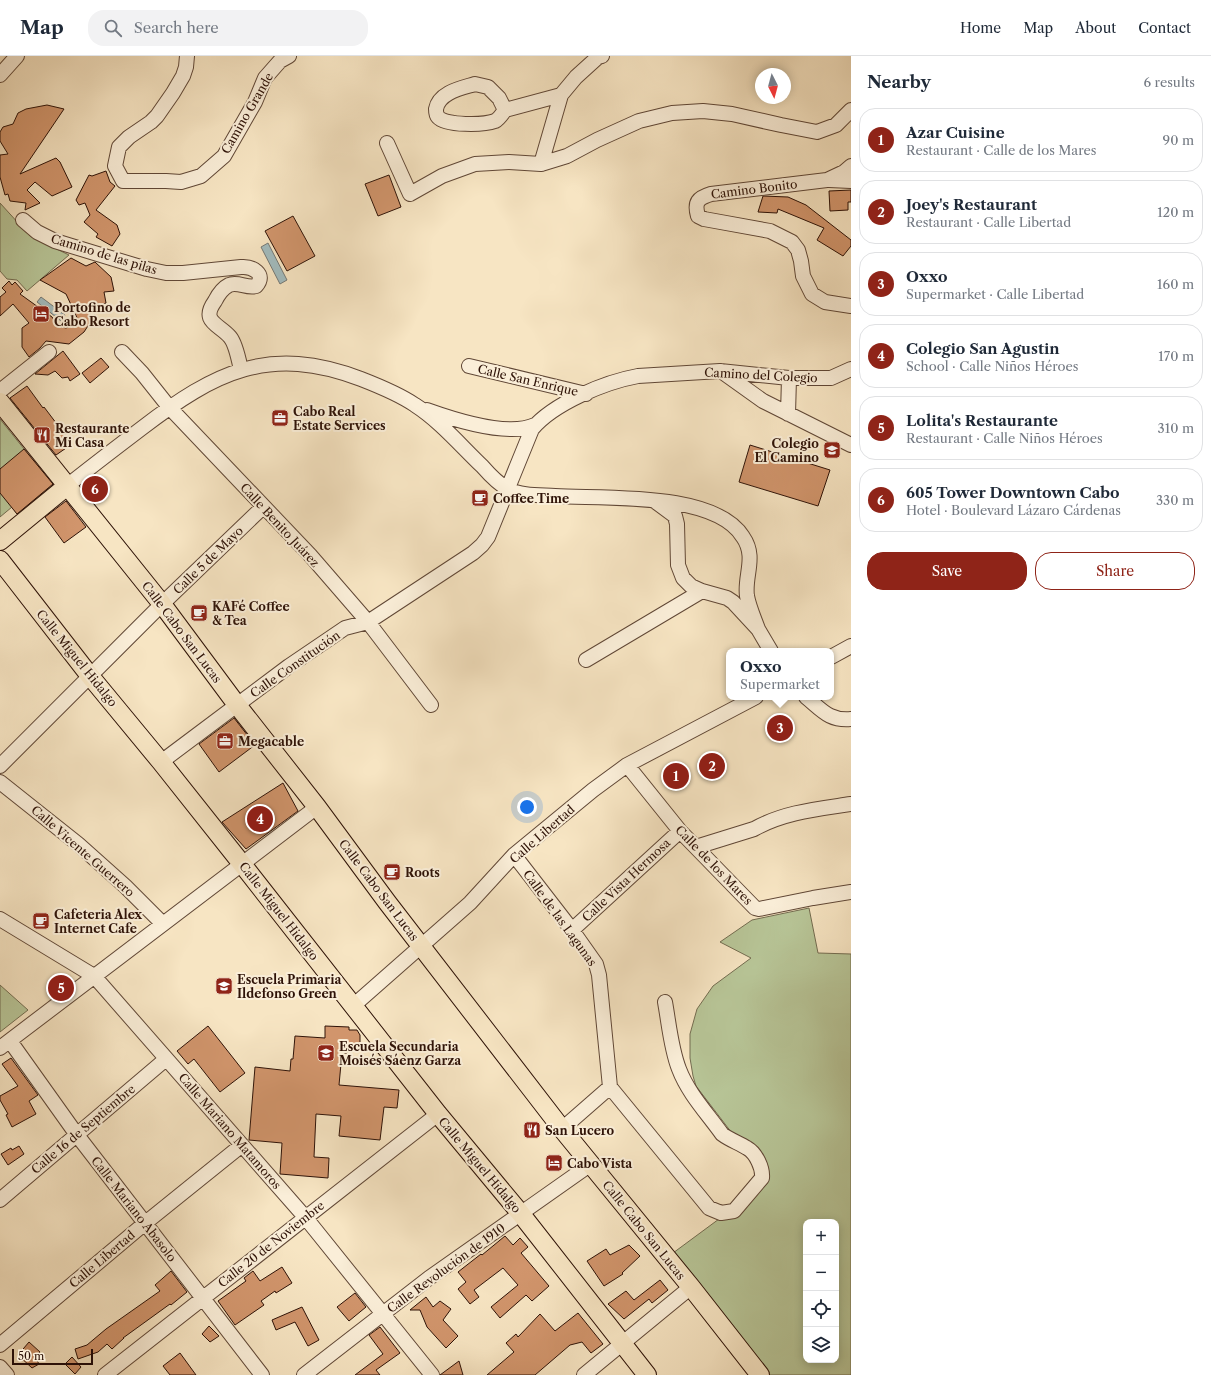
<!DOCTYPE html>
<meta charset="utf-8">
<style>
:root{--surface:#fff;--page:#f2f2f3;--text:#1f2937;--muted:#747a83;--line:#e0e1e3;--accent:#8f2418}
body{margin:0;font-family:"Libre Caslon Text",serif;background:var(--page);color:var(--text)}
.controls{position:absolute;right:12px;bottom:12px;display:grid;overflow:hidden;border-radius:8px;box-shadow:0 2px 10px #0003}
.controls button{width:36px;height:36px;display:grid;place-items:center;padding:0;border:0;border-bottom:1px solid var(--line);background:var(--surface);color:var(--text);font:20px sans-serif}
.compass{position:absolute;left:755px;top:12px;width:36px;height:36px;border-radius:50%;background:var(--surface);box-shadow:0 2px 10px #0003;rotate:174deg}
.scale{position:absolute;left:12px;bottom:10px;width:81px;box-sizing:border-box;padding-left:4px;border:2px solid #2e1207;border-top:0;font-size:11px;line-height:14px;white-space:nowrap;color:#2e1207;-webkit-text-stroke:3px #faeed8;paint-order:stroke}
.you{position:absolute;left:527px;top:751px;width:14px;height:14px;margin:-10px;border:3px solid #fff;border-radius:50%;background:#1a73e8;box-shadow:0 0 0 6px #1a73e833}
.badge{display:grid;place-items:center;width:26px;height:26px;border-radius:50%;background:var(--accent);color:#fff;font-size:13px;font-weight:700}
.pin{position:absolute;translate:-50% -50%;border:2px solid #fff;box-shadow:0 1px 4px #0006}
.popup{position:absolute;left:726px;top:592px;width:108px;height:52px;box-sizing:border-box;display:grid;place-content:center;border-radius:8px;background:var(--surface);filter:drop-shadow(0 1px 3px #0005);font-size:13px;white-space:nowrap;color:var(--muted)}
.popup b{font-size:15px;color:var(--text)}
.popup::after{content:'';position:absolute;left:50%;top:100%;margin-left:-8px;border:8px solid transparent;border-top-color:var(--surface)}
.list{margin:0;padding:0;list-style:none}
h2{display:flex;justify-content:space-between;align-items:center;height:52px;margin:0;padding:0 16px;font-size:17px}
h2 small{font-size:13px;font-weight:400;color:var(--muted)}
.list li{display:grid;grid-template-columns:26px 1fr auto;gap:12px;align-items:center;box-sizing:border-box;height:64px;margin:0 8px 8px;padding:0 8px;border:1px solid var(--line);border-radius:16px}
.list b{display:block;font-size:15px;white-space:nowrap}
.list p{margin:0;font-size:13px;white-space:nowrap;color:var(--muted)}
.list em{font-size:13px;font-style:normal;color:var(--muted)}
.actions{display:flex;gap:8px;padding:12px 16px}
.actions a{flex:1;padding:9px 0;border:1px solid var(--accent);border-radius:16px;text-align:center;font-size:14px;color:var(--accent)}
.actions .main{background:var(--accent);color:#fff}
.icon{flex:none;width:22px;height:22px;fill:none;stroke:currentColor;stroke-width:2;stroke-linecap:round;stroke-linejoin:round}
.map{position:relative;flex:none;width:851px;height:1319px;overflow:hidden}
header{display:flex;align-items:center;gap:24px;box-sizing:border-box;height:56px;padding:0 20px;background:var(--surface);border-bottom:1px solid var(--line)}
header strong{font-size:19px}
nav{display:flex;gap:22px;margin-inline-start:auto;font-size:14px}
.search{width:280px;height:36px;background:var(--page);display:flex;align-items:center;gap:10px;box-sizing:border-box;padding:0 14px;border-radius:16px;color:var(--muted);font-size:15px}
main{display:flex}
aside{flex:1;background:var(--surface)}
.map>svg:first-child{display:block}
</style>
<header>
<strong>Map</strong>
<div class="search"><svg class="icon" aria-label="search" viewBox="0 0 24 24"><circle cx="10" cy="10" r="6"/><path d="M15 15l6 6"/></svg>Search here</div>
<nav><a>Home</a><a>Map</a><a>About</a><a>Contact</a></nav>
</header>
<main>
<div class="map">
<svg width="851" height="1319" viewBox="0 0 851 1319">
<rect width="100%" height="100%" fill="#f7e5c3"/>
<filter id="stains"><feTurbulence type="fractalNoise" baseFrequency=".005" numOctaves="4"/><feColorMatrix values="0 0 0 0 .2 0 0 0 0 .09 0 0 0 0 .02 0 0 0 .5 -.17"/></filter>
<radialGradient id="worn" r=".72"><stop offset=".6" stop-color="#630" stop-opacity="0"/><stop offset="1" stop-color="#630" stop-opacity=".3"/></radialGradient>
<path fill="#b8c698" stroke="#736c50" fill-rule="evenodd" d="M0 147 30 180 69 199 27 235 17 224 7 223 0 215Z
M0 363 53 429 17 458 12 451 0 461Z
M809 852 818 897 851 898V1319H769L673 1197 719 1163 767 1123 696 1030 693 1020 690 1002V978L697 953 713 930 751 902 720 886 752 864ZM806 1166H836V1304H806Z
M0 929 28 954 0 976Z"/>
<path fill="#a2bcbf" stroke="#747875" d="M268 187 287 224 280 228 261 191Z
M41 241 65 259 61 265 37 246Z"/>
<path fill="#d1956c" stroke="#2e1207" d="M47 49 64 53 20 118 56 102 60 106 72 131 52 140 35 126 27 134 40 147 25 154 26 147 10 145 8 138 5 139 0 121V99L8 98 0 85V76L3 71 13 68 18 57 26 53Z
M106 115 110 126 115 130 96 154 117 169 120 178 112 190 96 181 98 178 84 166 90 159 85 147 79 149 76 144 89 119 92 120Z
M389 119 401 151 378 160 365 128Z
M851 134V146H848V154L830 155 829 135Z
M763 140 788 141 806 149 851 184V190L843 200 817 184 824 172 778 153 777 157 758 156Z
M293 160 315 200 287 215 265 175Z
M71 202 86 210 95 206 111 221 114 235 104 236 106 247 101 249 89 248 92 260 95 259 84 276 69 288 46 285 40 292 29 301 22 291V272L29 267 13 248 0 260V241L6 236 2 232 9 225 12 229 15 226 23 235 20 238 52 261 58 270 66 272 79 266 66 238 40 224Z
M63 295 80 318 70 325 68 321 62 322 55 315 48 319 35 318Z
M101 302 109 311 90 327 82 317Z
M27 330 43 352 44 351 72 388 56 399 10 342Z
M750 389 830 414 818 450 739 426Z
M24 393 53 428 17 458 0 437V413Z
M66 445 86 471 64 487 45 461Z
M234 662 255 689 219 716 199 688Z
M283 727 298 755 246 793 222 766Z
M208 970 245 1017 220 1036 194 1003 188 1008 177 995Z
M325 970 349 971V974H357L360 979V994L347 993V997H342L339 1029 399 1034 397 1052 384 1051 380 1084 339 1080 341 1060 316 1058 314 1101 329 1102 328 1122 280 1118 282 1087 249 1084 255 1011 290 1015 291 1003H293L295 980 325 982Z
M11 1002 38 1039 29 1045 36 1058 12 1071 6 1059 8 1058 0 1044V1040L18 1030 2 1008Z
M19 1090 24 1098 8 1109 1 1098 11 1092 12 1094Z
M505 1180 513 1189 520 1182 528 1191 521 1197 549 1230 532 1245 526 1239 500 1262 491 1251 518 1229 503 1212 474 1234 479 1241 470 1248 458 1233 466 1226 458 1216 481 1198 482 1199Z
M629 1189 640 1200 622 1217 623 1218 604 1230 587 1205 606 1193 610 1199Z
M282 1211 292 1227 276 1237 275 1235 261 1245 264 1249 235 1269 218 1245 246 1225 244 1222 253 1215 260 1225Z
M171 1215 187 1236 171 1249 170 1248 123 1282H124L112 1293 107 1288 98 1296 78 1303 75 1293 87 1289 106 1273 160 1235 155 1229Z
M660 1224 668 1234 652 1247 649 1243 624 1263 608 1248 626 1235 634 1244Z
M355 1237 366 1251 349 1265 337 1251Z
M426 1241 433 1251 440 1245 451 1253 443 1264 458 1280 446 1292 427 1271 420 1254H410Z
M302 1251 319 1284 308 1290 295 1266 276 1274 272 1264Z
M578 1257 603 1288 591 1297 582 1286 570 1289 535 1319H487L514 1296 506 1287 516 1278 518 1281 540 1258 555 1275Z
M209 1270 219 1280 210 1286 202 1278Z
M380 1271 400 1297 376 1314 380 1319H355L383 1298 369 1279Z
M29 1286 40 1296 35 1301 39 1308 32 1312 18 1299Z
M180 1297 196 1319H170L163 1310Z
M72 1301 81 1311 75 1318 65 1308Z
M459 1305 463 1319H440Z"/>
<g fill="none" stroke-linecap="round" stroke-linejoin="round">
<defs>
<path id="minor" d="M187 0 186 11 183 20 173 37 157 60 151 66 129 81 119 91 115 110 123 125H166L181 126 201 120 224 100 255 46 265 22 280 5 289 0
M0 19 17 0
M475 28 488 31 499 42 505 54C502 58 499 63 495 65 484 69 446 70 438 61 436 59 436 55 436 53 439 36 462 32 475 28Z
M505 54 561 39
M387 87 410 138 442 120 475 108 509 106 541 108 561 39 576 21 598 1 602 0
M541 108 567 100 597 84 639 65 672 57 703 55 732 58 781 69 817 76 836 69 851 54
M851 110 844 116 827 124 711 138C698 142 694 146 698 160L704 163 770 175 792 186 798 194 801 205 803 220 812 238 825 246 851 250
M829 124 851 125
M23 164 37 176 55 185 147 213 166 217H183L241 211C252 210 267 218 256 230 247 233 238 225 229 229 223 232 218 239 215 245 200 266 219 268 230 281 236 288 239 305 241 314
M122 296 142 317 169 351 310 499 368 566 431 649
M469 310 586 338
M721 315 763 345 851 389
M0 335 49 296
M427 354C455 364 508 381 535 369
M788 358 789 322
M67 430C92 410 117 391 142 372 215 316 269 288 361 323 379 330 399 338 415 349 440 365 461 390 482 410 489 418 498 428 508 433 521 440 540 439 555 440 602 443 715 435 743 481 757 501 744 520 747 540 749 551 754 562 758 573
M656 446 675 460 677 468 678 509 683 522 691 530 702 535 727 542 733 546 758 573 771 595
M831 601 851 590
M586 604 702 535
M806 641C822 654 829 665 851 663
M161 706 289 610 345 572 368 566 473 497 482 489 488 481 532 373C554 347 605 326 638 320L720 315 789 322H831L851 313
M627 709 680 775 755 852 759 853 813 842 851 836
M0 710 162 548 263 451
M0 726 78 788 125 830 163 868
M696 791 754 773C784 756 818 753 851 748
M514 799 572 874 596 908 599 919 610 1031 562 1073
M0 863 94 920 305 1161 432 1319
M572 874 680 775
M353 950 470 847 514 799 593 734 627 709 756 641
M10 985 77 1079 262 1319
M0 992 317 751
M610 1031 709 1152 721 1157 734 1155 762 1122C763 1112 756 1097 747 1092 739 1087 730 1084 722 1078 707 1057 688 1037 679 1013 671 993 669 968 665 946
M0 1144 166 1003
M0 1289 144 1168 242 1089
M0 1311 7 1319
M105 1319 438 1058
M304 1319 429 1222 591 1108
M584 1319 691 1231"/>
<path id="major" d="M0 346 162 548 237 649 317 751 387 846 562 1073 691 1231 760 1319
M0 485 67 430
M0 504 90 620 161 706 242 808 438 1058 521 1158 647 1319"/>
</defs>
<use href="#minor" stroke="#604736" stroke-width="16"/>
<use href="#major" stroke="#2e1207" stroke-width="20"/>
<use href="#minor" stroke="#faeed8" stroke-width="14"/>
<use href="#major" stroke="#f7e5c3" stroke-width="18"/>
</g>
<defs>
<symbol id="hotel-square" viewBox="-11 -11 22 22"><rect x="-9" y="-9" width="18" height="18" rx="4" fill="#8f2418" stroke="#faeed8"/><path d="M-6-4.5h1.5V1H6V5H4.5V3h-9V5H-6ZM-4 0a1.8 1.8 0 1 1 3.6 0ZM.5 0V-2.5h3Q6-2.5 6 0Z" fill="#fff"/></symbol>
<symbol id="office-square" viewBox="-11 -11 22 22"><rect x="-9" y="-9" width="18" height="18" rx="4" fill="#8f2418" stroke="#faeed8"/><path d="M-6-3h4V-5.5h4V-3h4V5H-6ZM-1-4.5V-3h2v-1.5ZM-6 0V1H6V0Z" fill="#fff"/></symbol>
<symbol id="restaurant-square" viewBox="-11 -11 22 22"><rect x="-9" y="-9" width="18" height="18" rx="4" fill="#8f2418" stroke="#faeed8"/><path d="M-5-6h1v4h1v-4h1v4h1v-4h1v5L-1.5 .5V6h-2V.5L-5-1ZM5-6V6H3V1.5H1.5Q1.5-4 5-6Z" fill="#fff"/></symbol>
<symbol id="school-square" viewBox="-11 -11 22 22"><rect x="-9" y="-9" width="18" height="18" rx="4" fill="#8f2418" stroke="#faeed8"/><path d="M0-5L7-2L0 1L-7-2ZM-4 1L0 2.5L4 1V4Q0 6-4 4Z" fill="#fff"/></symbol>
<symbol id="cafe-square" viewBox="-11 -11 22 22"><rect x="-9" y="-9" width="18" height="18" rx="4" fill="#8f2418" stroke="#faeed8"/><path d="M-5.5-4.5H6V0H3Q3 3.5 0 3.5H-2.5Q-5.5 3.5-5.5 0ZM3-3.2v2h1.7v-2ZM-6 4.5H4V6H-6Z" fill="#fff"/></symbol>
</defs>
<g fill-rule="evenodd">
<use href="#hotel-square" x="31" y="248" width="20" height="20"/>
<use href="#office-square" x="270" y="352" width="20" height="20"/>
<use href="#restaurant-square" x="32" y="369" width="20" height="20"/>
<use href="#school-square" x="822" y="384" width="20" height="20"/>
<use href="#cafe-square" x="470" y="432" width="20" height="20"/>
<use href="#cafe-square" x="189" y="547" width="20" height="20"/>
<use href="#office-square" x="215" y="675" width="20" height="20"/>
<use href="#cafe-square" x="382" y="806" width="20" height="20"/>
<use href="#cafe-square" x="31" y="855" width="20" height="20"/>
<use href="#school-square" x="214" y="920" width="20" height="20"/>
<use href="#school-square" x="316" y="987" width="20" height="20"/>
<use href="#restaurant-square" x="522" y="1064" width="20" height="20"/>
<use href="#hotel-square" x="544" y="1097" width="20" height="20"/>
</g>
<g text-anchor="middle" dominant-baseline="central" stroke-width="4" stroke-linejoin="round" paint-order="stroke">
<g font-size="12" fill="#2e1207" stroke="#faeed8">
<text transform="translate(247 57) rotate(-60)">Camino Grande</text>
<text transform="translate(754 133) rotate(-7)">Camino Bonito</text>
<text transform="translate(104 198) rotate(17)">Camino de las pilas</text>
<text transform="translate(761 319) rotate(3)">Camino del Colegio</text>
<text transform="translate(528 324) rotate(13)">Calle San Enrique</text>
<text transform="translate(280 469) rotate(47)">Calle Benito Juárez</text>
<text transform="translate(208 504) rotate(-44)">Calle 5 de Mayo</text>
<text transform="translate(182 576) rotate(53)">Calle Cabo San Lucas</text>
<text transform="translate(77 602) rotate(51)">Calle Miguel Hidalgo</text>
<text transform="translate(295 608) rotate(-35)">Calle Constitución</text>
<text transform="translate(542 778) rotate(-41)">Calle Libertad</text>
<text transform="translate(83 795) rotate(41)">Calle Vicente Guerrero</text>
<text transform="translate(714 809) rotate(46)">Calle de los Mares</text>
<text transform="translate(626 824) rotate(-43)">Calle Vista Hermosa</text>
<text transform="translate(379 834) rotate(53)">Calle Cabo San Lucas</text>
<text transform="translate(279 855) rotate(52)">Calle Miguel Hidalgo</text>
<text transform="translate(560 862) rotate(54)">Calle de las Lagunas</text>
<text transform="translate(83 1073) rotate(-40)">Calle 16 de Septiembre</text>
<text transform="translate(230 1075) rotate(49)">Calle Mariano Matamoros</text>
<text transform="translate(480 1109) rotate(50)">Calle Miguel Hidalgo</text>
<text transform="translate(134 1153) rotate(52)">Calle Mariano Abasolo</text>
<text transform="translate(644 1174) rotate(51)">Calle Cabo San Lucas</text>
<text transform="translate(271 1188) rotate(-38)">Calle 20 de Noviembre</text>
<text transform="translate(102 1203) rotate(-40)">Calle Libertad</text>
<text transform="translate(446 1212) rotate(-36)">Calle Revolución de 1910</text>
</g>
<g font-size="12" font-weight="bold" fill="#2e1207" stroke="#faeed8" text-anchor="start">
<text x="54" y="251">Portofino de<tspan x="54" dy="14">Cabo Resort</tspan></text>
<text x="293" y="355">Cabo Real<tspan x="293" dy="14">Estate Services</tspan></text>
<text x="55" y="372">Restaurante<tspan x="55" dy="14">Mi Casa</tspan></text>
<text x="819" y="387" text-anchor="end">Colegio<tspan x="819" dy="14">El Camino</tspan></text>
<text x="493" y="442">Coffee Time</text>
<text x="212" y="550">KAFé Coffee<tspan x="212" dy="14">&amp; Tea</tspan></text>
<text x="238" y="685">Megacable</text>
<text x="405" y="816">Roots</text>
<text x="54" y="858">Cafeteria Alex<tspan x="54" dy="14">Internet Cafe</tspan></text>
<text x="237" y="923">Escuela Primaria<tspan x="237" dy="14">Ildefonso Green</tspan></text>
<text x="339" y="990">Escuela Secundaria<tspan x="339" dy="14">Moisés Sáenz Garza</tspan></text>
<text x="545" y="1074">San Lucero</text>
<text x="567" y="1107">Cabo Vista</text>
</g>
</g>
<rect width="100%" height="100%" filter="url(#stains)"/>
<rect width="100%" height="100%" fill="url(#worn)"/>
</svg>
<div class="controls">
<button>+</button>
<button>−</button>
<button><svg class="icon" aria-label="locate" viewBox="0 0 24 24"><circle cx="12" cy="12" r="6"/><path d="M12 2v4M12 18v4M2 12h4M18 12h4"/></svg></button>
<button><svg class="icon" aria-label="layers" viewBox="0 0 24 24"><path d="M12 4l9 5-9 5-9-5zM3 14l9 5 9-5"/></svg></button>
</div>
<svg class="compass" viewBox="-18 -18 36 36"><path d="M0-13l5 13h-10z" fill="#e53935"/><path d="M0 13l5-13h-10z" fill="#747a83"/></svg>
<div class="scale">50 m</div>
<div class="you"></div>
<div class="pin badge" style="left:676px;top:720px">1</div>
<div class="pin badge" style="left:712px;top:710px">2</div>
<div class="pin badge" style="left:780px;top:672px">3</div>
<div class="popup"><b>Oxxo</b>Supermarket</div>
<div class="pin badge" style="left:260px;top:763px">4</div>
<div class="pin badge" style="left:61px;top:932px">5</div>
<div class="pin badge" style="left:95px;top:433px">6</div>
</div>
<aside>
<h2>Nearby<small>6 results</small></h2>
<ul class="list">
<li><span class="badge">1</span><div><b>Azar Cuisine</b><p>Restaurant · Calle de los Mares</p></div><em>90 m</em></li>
<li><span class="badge">2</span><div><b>Joey's Restaurant</b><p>Restaurant · Calle Libertad</p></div><em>120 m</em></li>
<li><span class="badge">3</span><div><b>Oxxo</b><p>Supermarket · Calle Libertad</p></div><em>160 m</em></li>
<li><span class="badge">4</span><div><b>Colegio San Agustin</b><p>School · Calle Niños Héroes</p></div><em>170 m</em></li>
<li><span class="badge">5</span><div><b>Lolita's Restaurante</b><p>Restaurant · Calle Niños Héroes</p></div><em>310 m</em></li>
<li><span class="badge">6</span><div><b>605 Tower Downtown Cabo</b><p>Hotel · Boulevard Lázaro Cárdenas</p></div><em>330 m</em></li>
</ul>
<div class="actions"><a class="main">Save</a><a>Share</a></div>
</aside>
</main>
